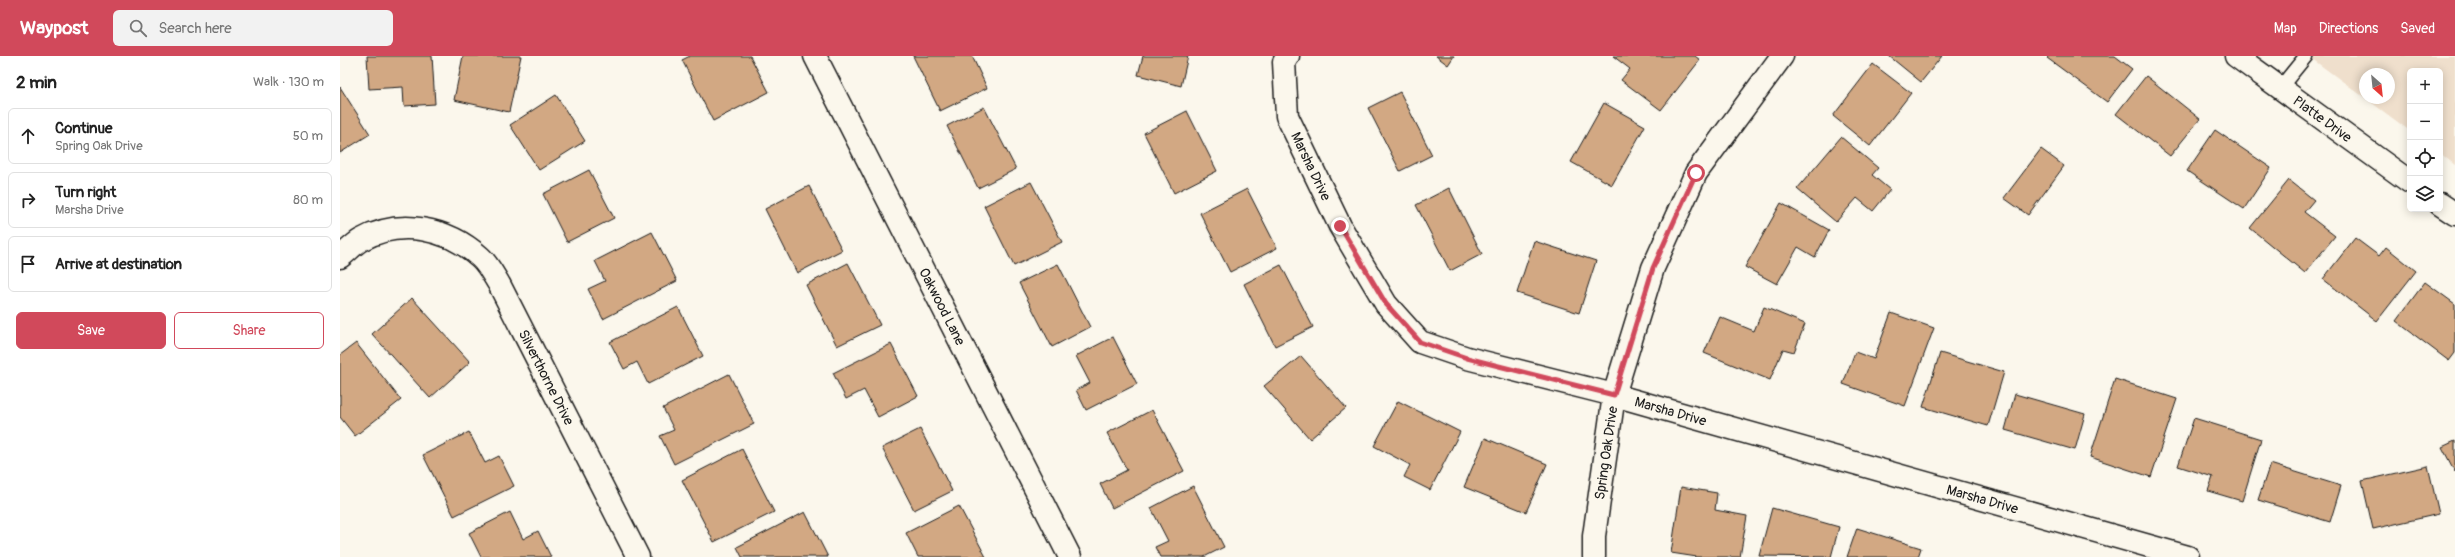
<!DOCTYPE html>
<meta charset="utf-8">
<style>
:root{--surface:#fff;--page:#f2f2f2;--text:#222;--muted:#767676;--line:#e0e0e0;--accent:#d1495b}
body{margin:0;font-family:Pangolin,sans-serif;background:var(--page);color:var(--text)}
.controls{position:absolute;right:12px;top:12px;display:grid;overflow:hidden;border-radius:6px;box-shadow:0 2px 10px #0003}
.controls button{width:36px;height:36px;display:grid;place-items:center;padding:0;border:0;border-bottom:1px solid var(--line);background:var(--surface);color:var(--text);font:20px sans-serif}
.compass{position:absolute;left:2019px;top:12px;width:36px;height:36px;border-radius:50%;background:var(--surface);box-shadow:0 2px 10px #0003;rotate:153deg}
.stop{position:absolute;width:12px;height:12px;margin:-9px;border:3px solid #d1495b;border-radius:50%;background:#fff}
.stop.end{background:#d1495b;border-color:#fff;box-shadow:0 1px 4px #0008}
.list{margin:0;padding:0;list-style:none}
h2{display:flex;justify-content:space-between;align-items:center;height:52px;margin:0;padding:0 16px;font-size:17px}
h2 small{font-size:13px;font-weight:400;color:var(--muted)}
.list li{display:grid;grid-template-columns:26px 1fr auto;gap:12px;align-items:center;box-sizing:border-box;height:56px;margin:0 8px 8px;padding:0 8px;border:1px solid var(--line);border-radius:6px}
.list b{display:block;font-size:15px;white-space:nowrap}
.list p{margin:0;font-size:13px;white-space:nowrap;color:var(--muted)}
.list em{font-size:13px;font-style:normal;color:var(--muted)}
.actions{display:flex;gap:8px;padding:12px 16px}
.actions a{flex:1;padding:9px 0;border:1px solid var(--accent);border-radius:6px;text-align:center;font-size:14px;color:var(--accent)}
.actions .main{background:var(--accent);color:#fff}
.icon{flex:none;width:22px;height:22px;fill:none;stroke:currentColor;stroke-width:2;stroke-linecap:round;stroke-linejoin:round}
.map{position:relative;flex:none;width:2115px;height:501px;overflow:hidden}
header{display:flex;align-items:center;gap:24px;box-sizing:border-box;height:56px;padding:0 20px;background:var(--accent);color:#fff}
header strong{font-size:19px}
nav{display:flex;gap:22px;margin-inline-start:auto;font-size:14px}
.search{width:280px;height:36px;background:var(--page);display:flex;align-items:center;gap:10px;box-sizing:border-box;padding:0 14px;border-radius:6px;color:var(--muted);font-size:15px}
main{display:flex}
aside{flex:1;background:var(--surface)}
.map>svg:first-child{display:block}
</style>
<header>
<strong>Waypost</strong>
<div class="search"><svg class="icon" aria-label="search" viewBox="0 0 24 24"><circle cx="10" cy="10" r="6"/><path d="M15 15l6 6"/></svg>Search here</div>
<nav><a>Map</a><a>Directions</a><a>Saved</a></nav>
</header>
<main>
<aside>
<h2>2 min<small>Walk · 130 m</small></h2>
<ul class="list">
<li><svg class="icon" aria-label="ahead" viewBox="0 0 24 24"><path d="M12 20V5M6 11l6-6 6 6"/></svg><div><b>Continue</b><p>Spring Oak Drive</p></div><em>50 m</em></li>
<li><svg class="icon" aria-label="right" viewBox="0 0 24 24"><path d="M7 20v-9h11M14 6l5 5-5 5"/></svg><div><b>Turn right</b><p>Marsha Drive</p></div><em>80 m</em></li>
<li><svg class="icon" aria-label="arrive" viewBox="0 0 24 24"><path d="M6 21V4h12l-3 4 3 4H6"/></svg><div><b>Arrive at destination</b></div></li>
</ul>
<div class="actions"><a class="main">Save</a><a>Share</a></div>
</aside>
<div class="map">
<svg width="2115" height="501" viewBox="0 0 2115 501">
<rect width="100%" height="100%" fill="#fbf7ec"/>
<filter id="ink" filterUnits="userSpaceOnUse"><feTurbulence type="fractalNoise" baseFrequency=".025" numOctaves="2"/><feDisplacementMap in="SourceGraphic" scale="8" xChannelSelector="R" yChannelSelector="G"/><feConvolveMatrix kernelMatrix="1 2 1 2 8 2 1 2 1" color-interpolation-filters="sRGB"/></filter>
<g filter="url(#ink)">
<path fill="#efdfcc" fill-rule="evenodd" d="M1968 0H2115V109L2100 97V15H2070V75ZM2025 18H2049V42H2025Z"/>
<path fill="#d2a883" stroke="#1c1c1c" d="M27 0H92L95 48 64 50 63 31 29 33Z
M123 0H181L169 56 114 44Z
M350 0H410L429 36 373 65 342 4Z
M573 0H632L647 32 600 55Z
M803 0H848L841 30 798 19Z
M1096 0H1114L1108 9Z
M1273 0H1355L1360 4 1321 54 1281 24 1290 13Z
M1549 0H1602L1581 26Z
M1709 0H1775L1792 13 1767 46 1707 2Z
M1533 8 1571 37 1530 90 1493 60Z
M1806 20 1860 63 1830 100 1776 58Z
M0 31 30 78 0 97Z
M1060 36 1092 99 1060 115 1028 52Z
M216 39 245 85 199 114 170 69Z
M1264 47 1305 70 1272 129 1231 106Z
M644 51 676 113 638 132 607 70Z
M847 55 877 115 834 137 804 77Z
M1875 74 1931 112 1904 153 1847 115Z
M1501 81 1538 112 1532 119 1550 134 1533 155 1517 142 1496 166 1457 133Z
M1701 93 1724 110 1688 159 1664 142Z
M249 114 274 162 227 186 203 138Z
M1949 124 1974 144 1964 156 1995 180 1965 217 1910 172Z
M691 126 722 186 674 210 644 150Z
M469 130 502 194 457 217 425 153Z
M1109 132 1142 198 1110 215 1076 149Z
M907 133 937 192 890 216 860 157Z
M1441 147 1489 174 1475 201 1458 191 1437 228 1405 211Z
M312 176 337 225 263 263 248 233 265 225 255 205Z
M2015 182 2039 200 2046 191 2076 215 2037 265 1983 223Z
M1194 185 1256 205 1239 257 1177 237Z
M508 207 540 269 497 290 466 229Z
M718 208 750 271 712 291 679 227Z
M941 209 973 271 935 290 904 228Z
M2085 226 2115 248V297L2109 305 2056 265Z
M72 242 130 306 90 342 32 278Z
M338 251 363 300 308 328 297 306 284 313 270 286Z
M1424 251 1465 268 1454 296 1443 293 1430 324 1364 297 1380 261 1414 275Z
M1551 257 1594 272 1565 350 1503 328 1515 296 1534 303Z
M773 281 797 328 746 354 736 334 750 327 736 300Z
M16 287 61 344 15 380 0 361V299Z
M551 288 578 340 538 361 524 334 506 343 493 317Z
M1600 297 1664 316 1648 370 1583 351Z
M961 300 1006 352 970 383 924 330Z
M389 318 414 368 334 408 320 380 334 374 323 352Z
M1775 323 1837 343 1811 421 1750 401Z
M1675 338 1745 358 1735 394 1665 374Z
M1058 345 1120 376 1090 434 1064 421 1070 409 1034 390Z
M812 354 844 415 772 452 760 428 787 414 767 377Z
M1854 362 1921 383 1902 445 1868 435 1873 421 1838 410Z
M580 373 612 435 574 454 542 392Z
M129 376 145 407 159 400 174 430 114 460 83 399Z
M1145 382 1207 408 1186 456 1124 431Z
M2115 385V416L2102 391Z
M402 393 434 456 374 486 342 424Z
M1930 408 2001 430 1990 466 1918 444Z
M2088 410 2099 458 2033 473 2022 425Z
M853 430 884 491 864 501H820L815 491 828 485 811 452Z
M1341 431 1377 437 1375 454 1407 460 1400 501H1357L1331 497Z
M619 450 646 501H578L566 477Z
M1432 452 1499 471 1491 501 1419 500Z
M170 456 183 483 198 475 211 501H141L129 477Z
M465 456 488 501H402L397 491Z
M1517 472 1581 492 1578 501H1507Z"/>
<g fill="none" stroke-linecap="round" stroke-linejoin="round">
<defs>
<path id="lane" d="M1940 32 1966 0"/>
<g id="street">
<path id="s1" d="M475 0 730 501"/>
<path id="s2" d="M948 0 944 6 947 60 1000 170 1046 248 1080 286 1127 302 1274 339 1848 501"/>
<path id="s3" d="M1896 0 2070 126"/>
<path d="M2100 148 2115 158"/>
<path id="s4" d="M0 201C7 196 14 188 21 184 60 162 108 172 140 201 148 208 154 220 159 228L298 501"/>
</g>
<g id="secondary">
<path id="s5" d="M1254 501V480L1274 339 1313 212 1356 117 1442 0"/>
</g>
</defs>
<use href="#lane" stroke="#1c1c1c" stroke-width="16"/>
<use href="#street" stroke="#1c1c1c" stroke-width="25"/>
<use href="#secondary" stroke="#1c1c1c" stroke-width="25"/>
<use href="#lane" stroke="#fbf7ec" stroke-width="13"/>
<use href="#street" stroke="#fbf7ec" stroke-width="22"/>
<use href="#secondary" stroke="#fbf7ec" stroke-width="22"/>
</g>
</g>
<g fill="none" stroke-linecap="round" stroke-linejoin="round" filter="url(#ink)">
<path stroke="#d1495b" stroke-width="5" d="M1000 170 1046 248 1080 286 1127 302 1274 339 1313 212 1356 117"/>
</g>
<g text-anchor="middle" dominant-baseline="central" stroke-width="4" stroke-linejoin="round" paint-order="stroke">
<g font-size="14" fill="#1c1c1c" stroke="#fbf7ec">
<text stroke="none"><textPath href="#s3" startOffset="107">Platte Drive</textPath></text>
<text stroke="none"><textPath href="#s2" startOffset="117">Marsha Drive</textPath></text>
<text stroke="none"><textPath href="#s1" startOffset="281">Oakwood Lane</textPath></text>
<text stroke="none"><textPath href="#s4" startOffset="293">Silverthorne Drive</textPath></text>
<text stroke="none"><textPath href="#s2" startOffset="585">Marsha Drive</textPath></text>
<text stroke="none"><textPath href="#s5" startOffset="105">Spring Oak Drive</textPath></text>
<text stroke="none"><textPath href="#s2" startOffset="909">Marsha Drive</textPath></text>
</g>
</g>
</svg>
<div class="controls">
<button>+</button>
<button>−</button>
<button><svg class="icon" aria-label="locate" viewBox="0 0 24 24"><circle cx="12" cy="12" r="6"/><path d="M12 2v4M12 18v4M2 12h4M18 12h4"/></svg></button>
<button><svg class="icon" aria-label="layers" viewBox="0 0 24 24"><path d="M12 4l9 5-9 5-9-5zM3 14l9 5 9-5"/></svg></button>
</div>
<svg class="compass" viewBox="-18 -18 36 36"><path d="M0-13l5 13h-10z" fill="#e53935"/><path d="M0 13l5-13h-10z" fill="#767676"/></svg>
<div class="stop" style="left:1356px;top:117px"></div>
<div class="stop end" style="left:1000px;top:170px"></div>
</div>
</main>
